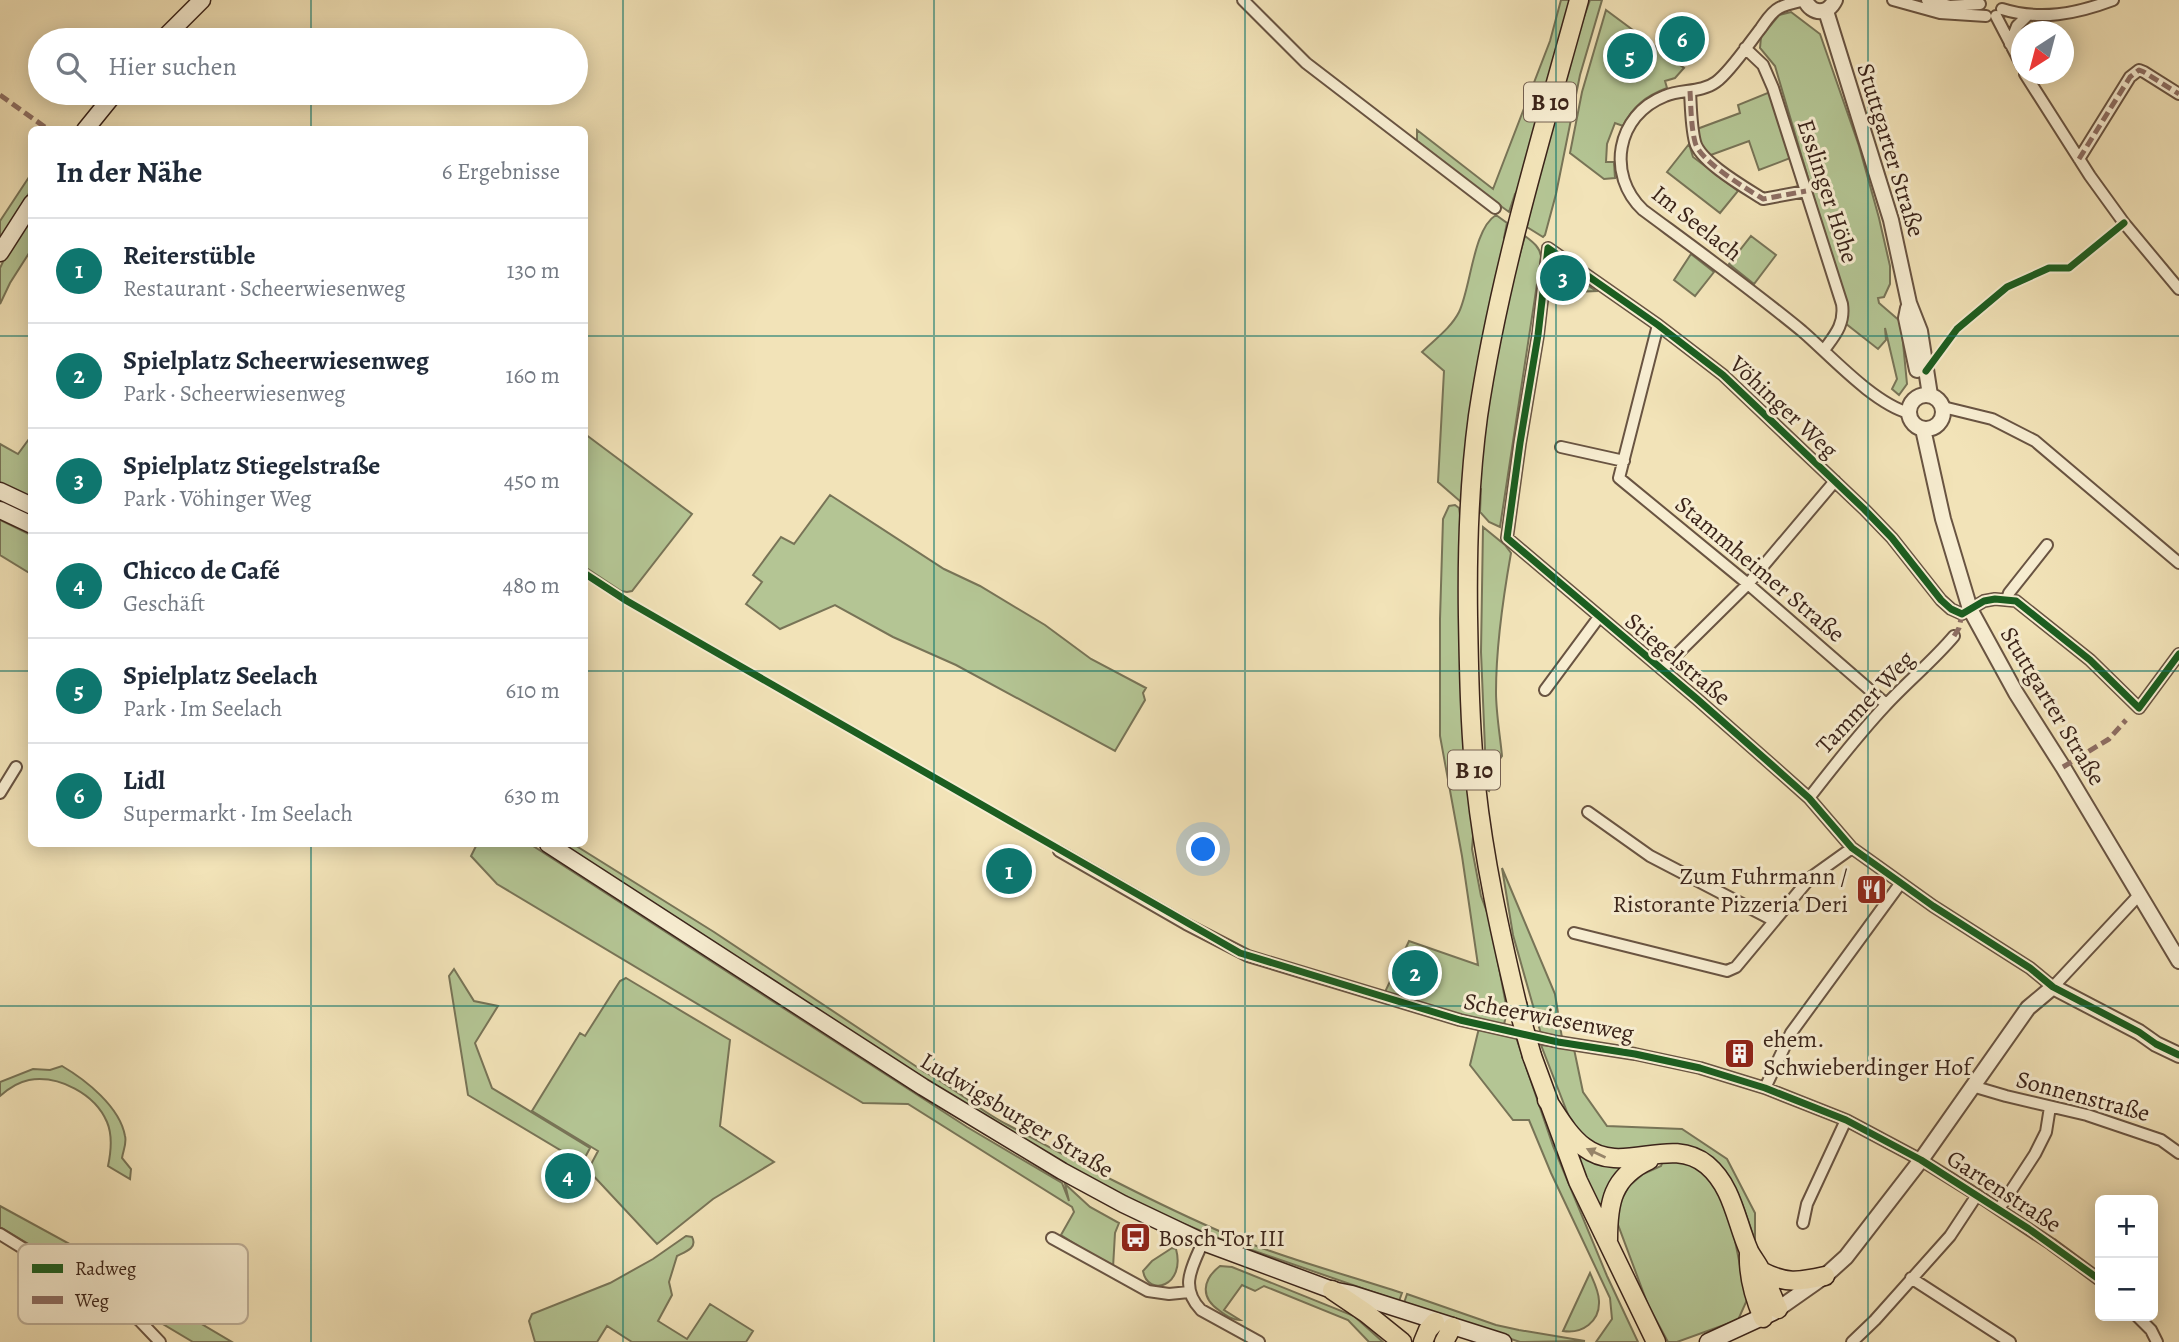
<!DOCTYPE html>
<html lang="de">
<meta charset="utf-8">
<style>
:root{--surface:#fff;--page:#f2f2f3;--text:#1f2937;--muted:#747a83;--line:#e0e1e3;--accent:#0f766e}
body{margin:0;font-family:Alegreya,serif;background:var(--page);color:var(--text)}
.controls{position:absolute;right:21px;bottom:21px;display:grid;overflow:hidden;border-radius:10px;box-shadow:0 4px 18px #0003}
.controls button{width:63px;height:63px;display:grid;place-items:center;padding:0;border:0;border-bottom:2px solid var(--line);background:var(--surface);color:var(--text);font:35px sans-serif}
.compass{position:absolute;left:2011px;top:21px;width:63px;height:63px;border-radius:50%;background:var(--surface);box-shadow:0 4px 18px #0003;rotate:216deg}
.you{position:absolute;left:1204px;top:850px;width:24px;height:24px;margin:-18px;border:5px solid #fff;border-radius:50%;background:#1a73e8;box-shadow:0 0 0 10px #1a73e833}
.badge{display:grid;place-items:center;width:46px;height:46px;border-radius:50%;background:var(--accent);color:#fff;font-size:23px;font-weight:700}
.pin{position:absolute;translate:-50% -50%;border:4px solid #fff;box-shadow:0 2px 7px #0006}
.list{margin:0;padding:0;list-style:none}
h2{display:flex;justify-content:space-between;align-items:center;height:91px;margin:0;padding:0 28px;font-size:30px}
h2 small{font-size:23px;font-weight:400;color:var(--muted)}
.list li{display:grid;grid-template-columns:46px 1fr auto;gap:21px;align-items:center;box-sizing:border-box;height:105px;padding:0 28px;border-top:2px solid var(--line)}
.list b{display:block;font-size:26px;white-space:nowrap}
.list p{margin:0;font-size:23px;white-space:nowrap;color:var(--muted)}
.list em{font-size:23px;font-style:normal;color:var(--muted)}
.icon{flex:none;width:38px;height:38px;fill:none;stroke:currentColor;stroke-width:2;stroke-linecap:round;stroke-linejoin:round}
.map{position:relative;flex:none;width:2179px;height:1342px;overflow:hidden}
.search{position:absolute;background:var(--surface);box-shadow:0 4px 18px #0003;left:28px;top:28px;width:560px;height:77px;display:flex;align-items:center;gap:18px;box-sizing:border-box;padding:0 24px;border-radius:38px;color:var(--muted);font-size:26px}
.panel{position:absolute;background:var(--surface);box-shadow:0 4px 18px #0003;left:28px;top:126px;width:560px;height:721px;border-radius:10px}
.map>svg:first-child{display:block}
</style>
<div class="map">
<svg width="2179" height="1342" viewBox="0 0 2179 1342">
<rect width="100%" height="100%" fill="#f2e3b8"/>
<filter id="stains"><feTurbulence type="fractalNoise" baseFrequency=".00286" numOctaves="4"/><feColorMatrix values="0 0 0 0 .2 0 0 0 0 .09 0 0 0 0 .02 0 0 0 .5 -.17"/></filter>
<radialGradient id="worn" r=".72"><stop offset=".6" stop-color="#630" stop-opacity="0"/><stop offset="1" stop-color="#630" stop-opacity=".3"/></radialGradient>
<path fill="#b4c594" stroke="#787457" stroke-width="2" d="M1561 0H1572L1518 190 1515 194 1509 212 1417 145V130L1493 189 1550 41Z
M1590 0H1602L1580 75 1556 194 1545 235 1543 237 1527 227 1531 205 1572 51Z
M1606 10 1684 68 1675 78 1665 81 1667 88C1646 96 1633 106 1623 126L1615 123 1607 144 1606 162H1614L1615 178 1604 179 1570 153 1582 92Z
M1791 12 1820 34 1859 146 1879 218 1890 266V284L1884 297 1878 298 1879 303 1901 322 1907 384 1899 395 1892 389 1897 379 1885 328 1886 340 1878 349 1845 323 1847 310 1775 66 1760 48 1761 37 1779 15Z
M1770 92 1793 157 1759 170 1749 141 1708 156 1700 145 1697 129 1740 113 1738 105Z
M1689 144 1693 157 1738 191 1720 213 1667 172Z
M31 174V190L0 239V221Z
M1496 215 1507 223 1504 238 1506 240 1484 331 1471 411 1461 502 1438 482 1444 371 1422 352C1434 340 1451 328 1459 312 1471 287 1473 229 1496 215Z
M31 216V250L10 283 0 304V268L10 247Z
M1525 236C1533 242 1541 248 1541 258L1500 527 1489 522 1480 512 1481 489 1479 488 1483 433 1497 341 1517 259 1519 257Z
M1751 236 1776 255 1754 284 1729 264Z
M1691 254 1714 272 1695 296 1674 280Z
M1552 259 1561 260 1558 264 1596 291 1547 293Z
M585 434 692 514 632 591 627 592 621 591 585 567Z
M29 439 31 441V499L0 484V444L18 454Z
M830 495 944 569 980 586 1045 625 1091 659 1146 688 1143 693 1145 700 1115 751 956 665 893 637 835 605 780 629 746 604 762 582 753 575 781 537 794 544Z
M1455 505 1459 508 1460 515V651L1464 722 1474 824 1472 849 1481 896 1490 920 1507 1010 1504 1025 1460 1015 1384 994 1409 941 1478 965 1462 856 1440 736V619L1443 519 1449 506Z
M0 520 31 535V574L0 555Z
M1483 527 1505 545 1511 553C1503 598 1496 646 1496 692 1496 713 1500 735 1502 756L1490 773 1491 786 1489 791 1484 788 1485 749 1481 652Z
M477 844H530L967 1127 1062 1183 1069 1201 1065 1184 1090 1207 1119 1223 1115 1233 1113 1268 1061 1235 1074 1212 1072 1207 908 1104 863 1103 497 884 471 856Z
M558 844H573L714 932 923 1071C953 1086 978 1110 1008 1125 1079 1163 1152 1202 1226 1234 1283 1258 1344 1274 1402 1293L1399 1301 1223 1240 1177 1221 1118 1194 995 1127Z
M1502 868 1555 994 1562 1038 1541 1034 1513 935Z
M454 969 474 1001 498 1006 475 1043 492 1088 590 1148 582 1163 468 1095 449 976Z
M626 978 730 1040 720 1126 774 1162 713 1199 657 1244 588 1170 598 1151 532 1111 580 1033 585 1036 620 981Z
M1479 1028 1516 1037 1553 1146 1607 1276 1638 1342H1596L1612 1319 1610 1298 1551 1173 1529 1120H1513L1470 1065Z
M1541 1045 1574 1049 1583 1092 1607 1126 1682 1129 1727 1159 1755 1213V1241C1745 1213 1738 1181 1714 1160 1673 1124 1607 1187 1569 1117Z
M62 1066C86 1080 120 1107 125 1136 127 1143 123 1151 122 1158L131 1169 130 1179 108 1166C111 1152 113 1136 107 1122 95 1094 59 1075 29 1080 18 1082 8 1089 0 1096V1082L33 1069 50 1070Z
M1573 1146 1624 1166 1603 1210 1596 1205Z
M1663 1161H1686L1709 1175 1730 1216 1747 1300 1738 1320 1677 1342H1668L1648 1305 1617 1222 1618 1206 1629 1186 1643 1174 1661 1166Z
M0 1206 194 1312 200 1323 232 1342H193L0 1227Z
M686 1236 692 1237C698 1248 685 1252 677 1256L669 1282 672 1295 658 1321 687 1339 710 1304 753 1331 746 1342H632L607 1326 597 1342H535L529 1321 532 1314 610 1283 653 1259Z
M1172 1248 1176 1249C1186 1286 1148 1298 1143 1271L1152 1261Z
M1220 1266 1232 1267 1354 1316 1383 1342H1369L1348 1320 1264 1286 1255 1291 1242 1285 1224 1310 1240 1320C1232 1320 1227 1316 1220 1311 1200 1298 1202 1280 1220 1266Z
M1590 1273C1594 1282 1599 1292 1599 1301 1600 1322 1582 1334 1563 1331Z
M1407 1294 1496 1325 1519 1330 1585 1341 1520 1342 1404 1303Z"/>
<g fill="none" stroke-linecap="round" stroke-linejoin="round">
<defs>
<path id="minor" d="M1243 0 1306 63 1495 208
M1805 0C1797 2 1786 4 1779 8 1771 12 1766 21 1761 28 1750 42 1730 72 1716 82 1701 93 1681 89 1665 96 1616 115 1606 175 1643 210 1697 250 1751 289 1802 331 1831 356 1873 403 1909 413
M1893 0 1940 13 1986 16
M1927 0 1950 6 1980 4
M2002 9C2040 21 2076 14 2113 0
M1996 16 2022 66
M2010 44 2017 26 2027 16
M1745 48 1763 65 1773 88 1842 304C1845 324 1835 335 1824 350
M2025 74 2090 176 2124 223 2179 289
M1690 91C1691 108 1691 126 1695 142 1700 162 1746 188 1763 199L1806 191
M2079 159 2130 77 2139 70 2144 72 2179 94
M1658 325 1619 478 1748 584 1886 704
M1943 407 1992 419 2035 441 2179 563
M1561 447 1624 461
M2007 599 2009 593 2047 545
M1662 669 1748 584 1835 481
M1545 690 1599 617
M0 793 16 767
M1809 798C1833 767 1858 735 1885 706 1907 682 1933 661 1954 636
M1588 812 1650 856 1773 920
M1059 851 1186 924 1248 956 1460 1020 1558 1042 1635 1054 1700 1068 1765 1088 1846 1120 1921 1160 1977 1195 2051 1244 2100 1280
M2139 895 2053 987 2030 968 1933 906 1852 848 1809 798 1773 766 1697 699 1507 538 1520 443 1538 335 1548 248 1658 325 1723 375 1864 509 1892 538 1941 600 1951 609 1962 614 1984 601 1995 599 2016 601 2090 660 2139 708 2179 654
M1574 933 1727 971 1736 967 1810 878 1852 848
M1972 1086 2006 1096 2087 1115 2161 1140 2179 1153
M1765 1088 1791 1033 1900 884
M1999 1209 2035 1154 2046 1132 2050 1107
M1803 1223 1807 1204 1846 1120
M0 1234 139 1320 160 1342
M1052 1238 1148 1291 1169 1294 1189 1292
M1203 1242C1192 1267 1179 1287 1201 1310L1259 1342
M1911 1278 2010 1342
M2137 1316 2151 1330 2157 1342
M1852 1342 1875 1320 1950 1236 1977 1195"/>
<path id="tertiary" d="M1805 0C1812 15 1828 15 1835 0
M1826 11 1891 220 1909 303 1920 331 1930 395
M1908 308 1906 318 1917 370
M1909 412a17 17 0 1 1 34 0a17 17 0 1 1-34 0Z
M1923 429 1943 519 1970 609 2016 693 2063 767 2179 961
M1778 1309 1825 1276 1846 1257 1921 1160 2028 1008 2053 987 2139 1032 2156 1044 2179 1055"/>
<path id="secondary" d="M162 40 202 0
M85 130 115 93
M0 253 32 203
M0 491 32 506
M0 510 32 525
M548 844 923 1087 1062 1171 1123 1204 1203 1242 1332 1290 1352 1294 1503 1342
M1708 1342 1773 1312"/>
<path id="primary" d="M1517 1004C1500 932 1484 860 1476 786 1470 730 1469 674 1468 617 1467 550 1469 483 1478 416 1499 275 1541 138 1579 0
M1532 1056 1578 1181 1656 1342
M1547 1100C1558 1116 1568 1135 1584 1147 1623 1177 1669 1134 1707 1165 1733 1187 1736 1222 1749 1251 1752 1257 1757 1263 1760 1269 1767 1282 1772 1296 1778 1309
M1608 1240C1608 1203 1612 1177 1649 1160
M1749 1254C1748 1277 1754 1297 1763 1318
M1761 1271C1786 1284 1798 1282 1825 1276
M1332 1290 1366 1313 1402 1342
M1423 1342 1428 1330 1435 1322
M1444 1342 1452 1327"/>
</defs>
<use href="#minor" stroke="#695442" stroke-width="14"/>
<use href="#tertiary" stroke="#695442" stroke-width="18"/>
<use href="#secondary" stroke="#3b241a" stroke-width="19"/>
<use href="#primary" stroke="#3b241a" stroke-width="21"/>
<use href="#minor" stroke="#f7edd1" stroke-width="10"/>
<use href="#tertiary" stroke="#f7edd1" stroke-width="14"/>
<use href="#secondary" stroke="#f7edd1" stroke-width="16"/>
<use href="#primary" stroke="#f2e3b8" stroke-width="18"/>
<defs>
<path id="primary-bridge" d="M1517 1004 1532 1056"/>
</defs>
<use href="#primary-bridge" stroke="#3b241a" stroke-width="21" stroke-linecap="butt"/>
<use href="#primary-bridge" stroke="#f2e3b8" stroke-width="18"/>
<path stroke="#8d6e63" stroke-width="5" stroke-dasharray="10 5" stroke-linecap="butt" d="M1690 91C1691 108 1691 126 1695 142 1700 162 1746 188 1763 199L1806 191
M0 95 49 130
M2079 159 2130 77 2139 70 2144 72 2179 94
M1954 636 1959 628 1962 614
M2063 767 2109 739 2126 720"/>
<defs>
<path id="cycleway" d="M1926 371 1957 329 2007 287 2049 268H2069L2124 223
M584 573 627 601 705 646 1240 953 1460 1020 1558 1042 1635 1054 1700 1068 1765 1088 1846 1120 1921 1160 2029 1229 2100 1280
M2179 654 2139 708 2090 660 2016 601 1995 599 1984 601 1962 614 1951 609 1941 600 1892 538 1864 509 1723 375 1658 325 1548 248 1538 335 1520 443 1507 538 1697 699 1773 766 1809 798 1852 848 1933 906 2030 968 2053 987 2139 1032 2156 1044 2179 1055"/>
</defs>
<use href="#cycleway" stroke="#f7edd1" stroke-width="11"/>
<use href="#cycleway" stroke="#1b5e20" stroke-width="7"/>
</g>
<defs><path id="oneway-solid" d="M-6-.8H1V-3.2L6.5 0L1 3.2V.8H-6Z" transform="scale(1.75)"/></defs>
<use fill="#968469" href="#oneway-solid" transform="translate(1596 1153) rotate(-155)"/>
<path fill="none" stroke="#0f766e" stroke-width="2" stroke-opacity="0.55" d="M311 0V40M623 0V1342M934 0V1342M1245 0V1342M1556 0V1342M1868 0V1342M311 93V130M0 336H32M584 336H2179M0 671H32M584 671H2179M311 844V1342M0 1006H2179"/>
<defs>
<symbol id="restaurant-square" viewBox="-11 -11 22 22"><rect x="-9" y="-9" width="18" height="18" rx="4" fill="#8f2418" stroke="#f7edd1"/><path d="M-5-6h1v4h1v-4h1v4h1v-4h1v5L-1.5 .5V6h-2V.5L-5-1ZM5-6V6H3V1.5H1.5Q1.5-4 5-6Z" fill="#fff"/></symbol>
<symbol id="building-square" viewBox="-11 -11 22 22"><rect x="-9" y="-9" width="18" height="18" rx="4" fill="#8f2418" stroke="#f7edd1"/><path d="M-4-6H4V6H1V3H-1V6H-4ZM-2.5-4.3h1.7v1.8h-1.7ZM.8-4.3h1.7v1.8H.8ZM-2.5-1h1.7V.8h-1.7ZM.8-1h1.7V.8H.8Z" fill="#fff"/></symbol>
<symbol id="bus-square" viewBox="-11 -11 22 22"><rect x="-9" y="-9" width="18" height="18" rx="4" fill="#8f2418" stroke="#f7edd1"/><path d="M-5-6H5V4H4V6H2V4H-2V6H-4V4H-5ZM-3.5-4V0h7V-4ZM-3.5 1.2v1.5H-2V1.2ZM2 1.2v1.5H3.5V1.2Z" fill="#fff"/></symbol>
</defs>
<g fill-rule="evenodd">
<use href="#restaurant-square" x="1854" y="872" width="35" height="35"/>
<use href="#building-square" x="1722" y="1036" width="35" height="35"/>
<use href="#bus-square" x="1118" y="1220" width="35" height="35"/>
</g>
<g text-anchor="middle" dominant-baseline="central" stroke-width="6" stroke-linejoin="round" paint-order="stroke">
<g fill="#f7edd1" stroke="#736051" stroke-width="2">
<rect x="1524" y="82.5" width="52" height="39" rx="5"/>
<rect x="1448" y="750.5" width="52" height="39" rx="5"/>
</g>
<g font-size="23" font-weight="bold" fill="#3b241a">
<text x="1550" y="102">B 10</text>
<text x="1474" y="770">B 10</text>
</g>
<g font-size="24" fill="#3b241a" stroke="#f7edd1">
<text transform="translate(1891 150) rotate(73)">Stuttgarter Straße</text>
<text transform="translate(1828 191) rotate(72)">Esslinger Höhe</text>
<text transform="translate(1697 223) rotate(38)">Im Seelach</text>
<text transform="translate(1784 407) rotate(43)">Vöhinger Weg</text>
<text transform="translate(1760 569) rotate(40)">Stammheimer Straße</text>
<text transform="translate(1678 659) rotate(40)">Stiegelstraße</text>
<text transform="translate(1865 702) rotate(-47)">Tammer Weg</text>
<text transform="translate(2053 706) rotate(59)">Stuttgarter Straße</text>
<text transform="translate(1549 1017) rotate(11)">Scheerwiesenweg</text>
<text transform="translate(2083 1096) rotate(15)">Sonnenstraße</text>
<text transform="translate(1017 1115) rotate(31)">Ludwigsburger Straße</text>
<text transform="translate(2004 1191) rotate(33)">Gartenstraße</text>
</g>
<g font-size="24" fill="#3b241a" stroke="#f7edd1" text-anchor="start">
<text x="1848" y="876" text-anchor="end">Zum Fuhrmann /<tspan x="1848" dy="28">Ristorante Pizzeria Deri</tspan></text>
<text x="1763" y="1039">ehem.<tspan x="1763" dy="28">Schwieberdinger Hof</tspan></text>
<text x="1158" y="1238">Bosch Tor III</text>
</g>
</g>
<rect x="18" y="1244" width="230" height="80" rx="10" fill="#f7edd1" stroke="#bfb19a" stroke-width="2"/>
<rect x="32" y="1264" width="31" height="9" fill="#1b5e20"/>
<rect x="32" y="1296" width="31" height="8" fill="#8d6e63"/>
<g font-size="19" fill="#3b241a">
<text x="75" y="1275">Radweg</text>
<text x="75" y="1307">Weg</text>
</g>
<rect width="100%" height="100%" filter="url(#stains)"/>
<rect width="100%" height="100%" fill="url(#worn)"/>
</svg>
<div class="controls">
<button>+</button>
<button>−</button>
</div>
<svg class="compass" viewBox="-18 -18 36 36"><path d="M0-13l5 13h-10z" fill="#e53935"/><path d="M0 13l5-13h-10z" fill="#747a83"/></svg>
<div class="you"></div>
<div class="pin badge" style="left:1009px;top:871px">1</div>
<div class="pin badge" style="left:1415px;top:973px">2</div>
<div class="pin badge" style="left:1563px;top:278px">3</div>
<div class="pin badge" style="left:568px;top:1176px">4</div>
<div class="pin badge" style="left:1630px;top:56px">5</div>
<div class="pin badge" style="left:1682px;top:39px">6</div>
<div class="search"><svg class="icon" aria-label="search" viewBox="0 0 24 24"><circle cx="10" cy="10" r="6"/><path d="M15 15l6 6"/></svg>Hier suchen</div>
<section class="panel">
<h2>In der Nähe<small>6 Ergebnisse</small></h2>
<ul class="list">
<li><span class="badge">1</span><div><b>Reiterstüble</b><p>Restaurant · Scheerwiesenweg</p></div><em>130 m</em></li>
<li><span class="badge">2</span><div><b>Spielplatz Scheerwiesenweg</b><p>Park · Scheerwiesenweg</p></div><em>160 m</em></li>
<li><span class="badge">3</span><div><b>Spielplatz Stiegelstraße</b><p>Park · Vöhinger Weg</p></div><em>450 m</em></li>
<li><span class="badge">4</span><div><b>Chicco de Café</b><p>Geschäft</p></div><em>480 m</em></li>
<li><span class="badge">5</span><div><b>Spielplatz Seelach</b><p>Park · Im Seelach</p></div><em>610 m</em></li>
<li><span class="badge">6</span><div><b>Lidl</b><p>Supermarkt · Im Seelach</p></div><em>630 m</em></li>
</ul>
</section>
</div>
